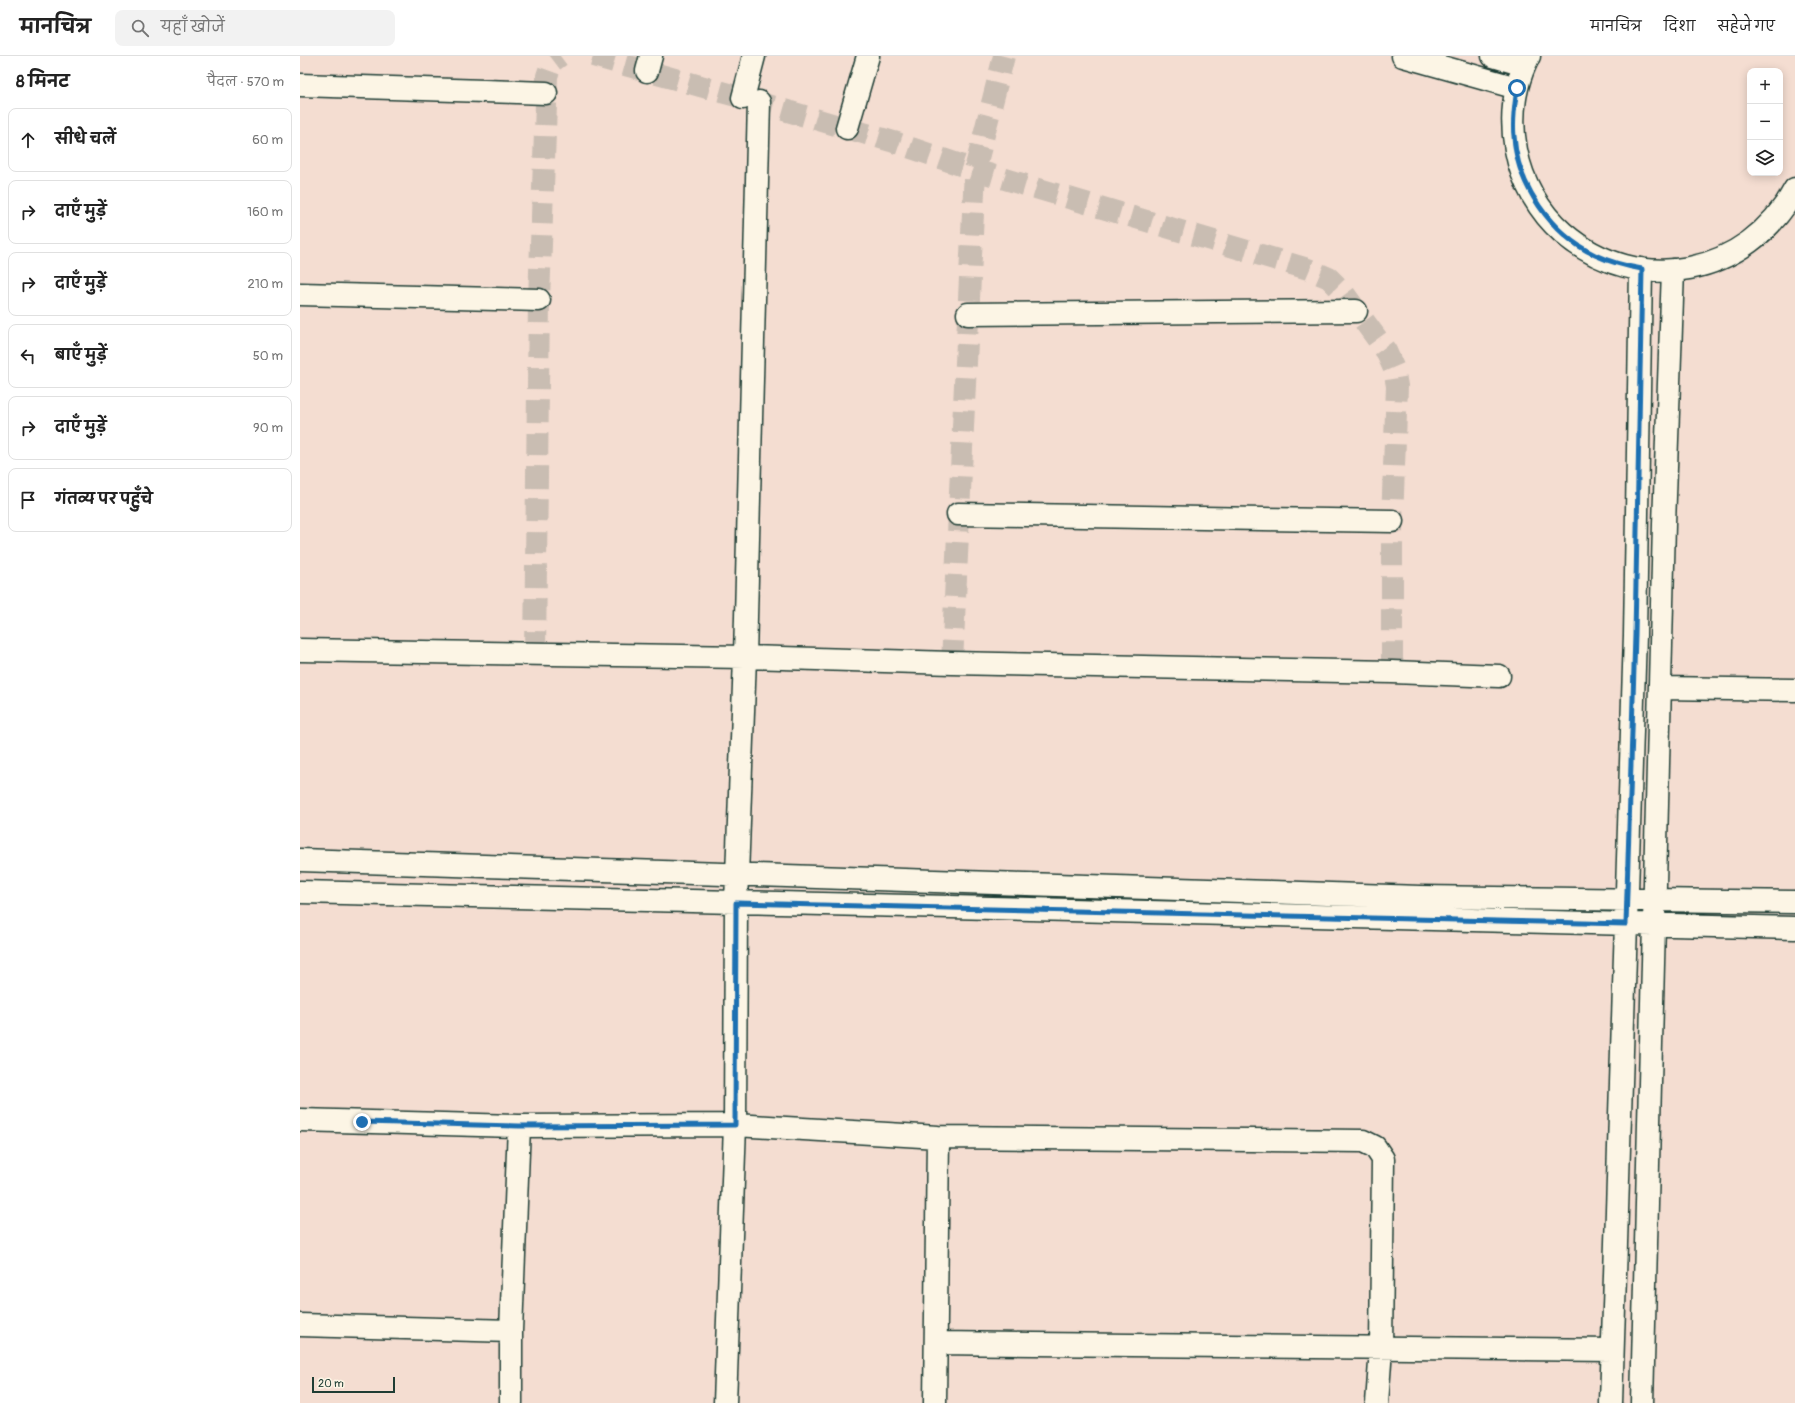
<!DOCTYPE html>
<html lang="hi">
<meta charset="utf-8">
<style>
:root{--surface:#fff;--page:#f2f2f2;--text:#222;--muted:#767676;--line:#e0e0e0}
body{margin:0;font-family:Pangolin,"Playpen Sans Deva",sans-serif;background:var(--page);color:var(--text)}
.controls{position:absolute;right:12px;top:12px;display:grid;overflow:hidden;border-radius:8px;box-shadow:0 2px 10px #0003}
.controls button{width:36px;height:36px;display:grid;place-items:center;padding:0;border:0;border-bottom:1px solid var(--line);background:var(--surface);color:var(--text);font:20px sans-serif}
.scale{position:absolute;left:12px;bottom:10px;width:83px;box-sizing:border-box;padding-left:4px;border:2px solid #1f3d34;border-top:0;font-size:11px;line-height:14px;white-space:nowrap;color:#1f3d34;-webkit-text-stroke:3px #fcf5e5;paint-order:stroke}
.stop{position:absolute;width:12px;height:12px;margin:-9px;border:3px solid #1f6fb2;border-radius:50%;background:#fff}
.stop.end{background:#1f6fb2;border-color:#fff;box-shadow:0 1px 4px #0008}
.list{margin:0;padding:0;list-style:none}
h2{display:flex;justify-content:space-between;align-items:center;height:52px;margin:0;padding:0 16px;font-size:17px}
h2 small{font-size:13px;font-weight:400;color:var(--muted)}
.list li{display:grid;grid-template-columns:26px 1fr auto;gap:12px;align-items:center;box-sizing:border-box;height:64px;margin:0 8px 8px;padding:0 8px;border:1px solid var(--line);border-radius:8px}
.list b{display:block;font-size:15px;white-space:nowrap}
.list em{font-size:13px;font-style:normal;color:var(--muted)}
.icon{flex:none;width:22px;height:22px;fill:none;stroke:currentColor;stroke-width:2;stroke-linecap:round;stroke-linejoin:round}
.map{position:relative;flex:none;width:1495px;height:1347px;overflow:hidden}
header{display:flex;align-items:center;gap:24px;box-sizing:border-box;height:56px;padding:0 20px;background:var(--surface);border-bottom:1px solid var(--line)}
header strong{font-size:19px}
nav{display:flex;gap:22px;margin-inline-start:auto;font-size:14px}
.search{width:280px;height:36px;background:var(--page);display:flex;align-items:center;gap:10px;box-sizing:border-box;padding:0 14px;border-radius:8px;color:var(--muted);font-size:15px}
main{display:flex}
aside{flex:1;background:var(--surface)}
.map>svg:first-child{display:block}
</style>
<header>
<strong>मानचित्र</strong>
<div class="search"><svg class="icon" aria-label="search" viewBox="0 0 24 24"><circle cx="10" cy="10" r="6"/><path d="M15 15l6 6"/></svg>यहाँ खोजें</div>
<nav><a>मानचित्र</a><a>दिशा</a><a>सहेजे गए</a></nav>
</header>
<main>
<aside>
<h2>8 मिनट<small>पैदल · 570 m</small></h2>
<ul class="list">
<li><svg class="icon" aria-label="ahead" viewBox="0 0 24 24"><path d="M12 20V5M6 11l6-6 6 6"/></svg><div><b>सीधे चलें</b></div><em>60 m</em></li>
<li><svg class="icon" aria-label="right" viewBox="0 0 24 24"><path d="M7 20v-9h11M14 6l5 5-5 5"/></svg><div><b>दाएँ मुड़ें</b></div><em>160 m</em></li>
<li><svg class="icon" aria-label="right" viewBox="0 0 24 24"><path d="M7 20v-9h11M14 6l5 5-5 5"/></svg><div><b>दाएँ मुड़ें</b></div><em>210 m</em></li>
<li><svg class="icon" aria-label="left" viewBox="0 0 24 24"><path d="M17 20v-9H6M10 6l-5 5 5 5"/></svg><div><b>बाएँ मुड़ें</b></div><em>50 m</em></li>
<li><svg class="icon" aria-label="right" viewBox="0 0 24 24"><path d="M7 20v-9h11M14 6l5 5-5 5"/></svg><div><b>दाएँ मुड़ें</b></div><em>90 m</em></li>
<li><svg class="icon" aria-label="arrive" viewBox="0 0 24 24"><path d="M6 21V4h12l-3 4 3 4H6"/></svg><div><b>गंतव्य पर पहुँचे</b></div></li>
</ul>
</aside>
<div class="map">
<svg width="1495" height="1347" viewBox="0 0 1495 1347">
<rect width="100%" height="100%" fill="#f4ddd1"/>
<filter id="ink" filterUnits="userSpaceOnUse"><feTurbulence type="fractalNoise" baseFrequency=".025" numOctaves="2"/><feDisplacementMap in="SourceGraphic" scale="8" xChannelSelector="R" yChannelSelector="G"/><feConvolveMatrix kernelMatrix="1 2 1 2 8 2 1 2 1" color-interpolation-filters="sRGB"/></filter>
<g filter="url(#ink)">
<g fill="none" stroke-linecap="round" stroke-linejoin="round">
<path stroke="#c9bdb2" stroke-width="22" stroke-dasharray="22 11" stroke-linecap="butt" d="M293 0 443 42 594 86 675 114 1008 213 1029 222 1043 236 1086 295 1094 313 1097 330 1092 465V616
M235 597 239 244 247 20 252 6 260 0
M652 607 675 114 704 0"/>
<defs>
<path id="minor" d="M1103 0 1217 32
M1193 0 1224 9
M1229 0C1214 29 1210 62 1216 94 1222 126 1239 156 1263 177 1338 242 1448 220 1495 133
M347 15 351 0
M0 29 246 37
M443 42 454 0
M547 72 568 0
M0 238 239 244
M668 258 1056 255
M658 458 1092 465
M0 594 445 601 652 607 1092 616 1199 620
M1360 632 1495 634
M0 804 1120 841 1495 846
M0 836 567 849 1495 872
M0 1064 219 1070 435 1069 638 1081 1063 1085 1075 1091 1083 1103 1081 1293 1077 1347
M0 1269 211 1275
M637 1287 1312 1294
M211 1347V1275L219 1070
M425 1347 435 1069 436 847 445 601 459 46
M635 1347 638 1081
M1311 1347 1335 579 1341 213
M1342 1347 1364 468 1373 214"/>
</defs>
<use href="#minor" stroke="#1f3d34" stroke-width="25"/>
<use href="#minor" stroke="#fcf5e5" stroke-width="22"/>
</g>
</g>
<g fill="none" stroke-linecap="round" stroke-linejoin="round" filter="url(#ink)">
<path stroke="#1f6fb2" stroke-width="5" d="M62 1066 219 1070 435 1069 436 847 1326 868 1335 579 1342 213C1325 210 1310 206 1295 199 1251 178 1217 129 1214 80 1212 64 1215 48 1217 32"/>
</g>
</svg>
<div class="controls">
<button>+</button>
<button>−</button>
<button><svg class="icon" aria-label="layers" viewBox="0 0 24 24"><path d="M12 4l9 5-9 5-9-5zM3 14l9 5 9-5"/></svg></button>
</div>
<div class="scale">20 m</div>
<div class="stop" style="left:1217px;top:32px"></div>
<div class="stop end" style="left:62px;top:1066px"></div>
</div>
</main>
